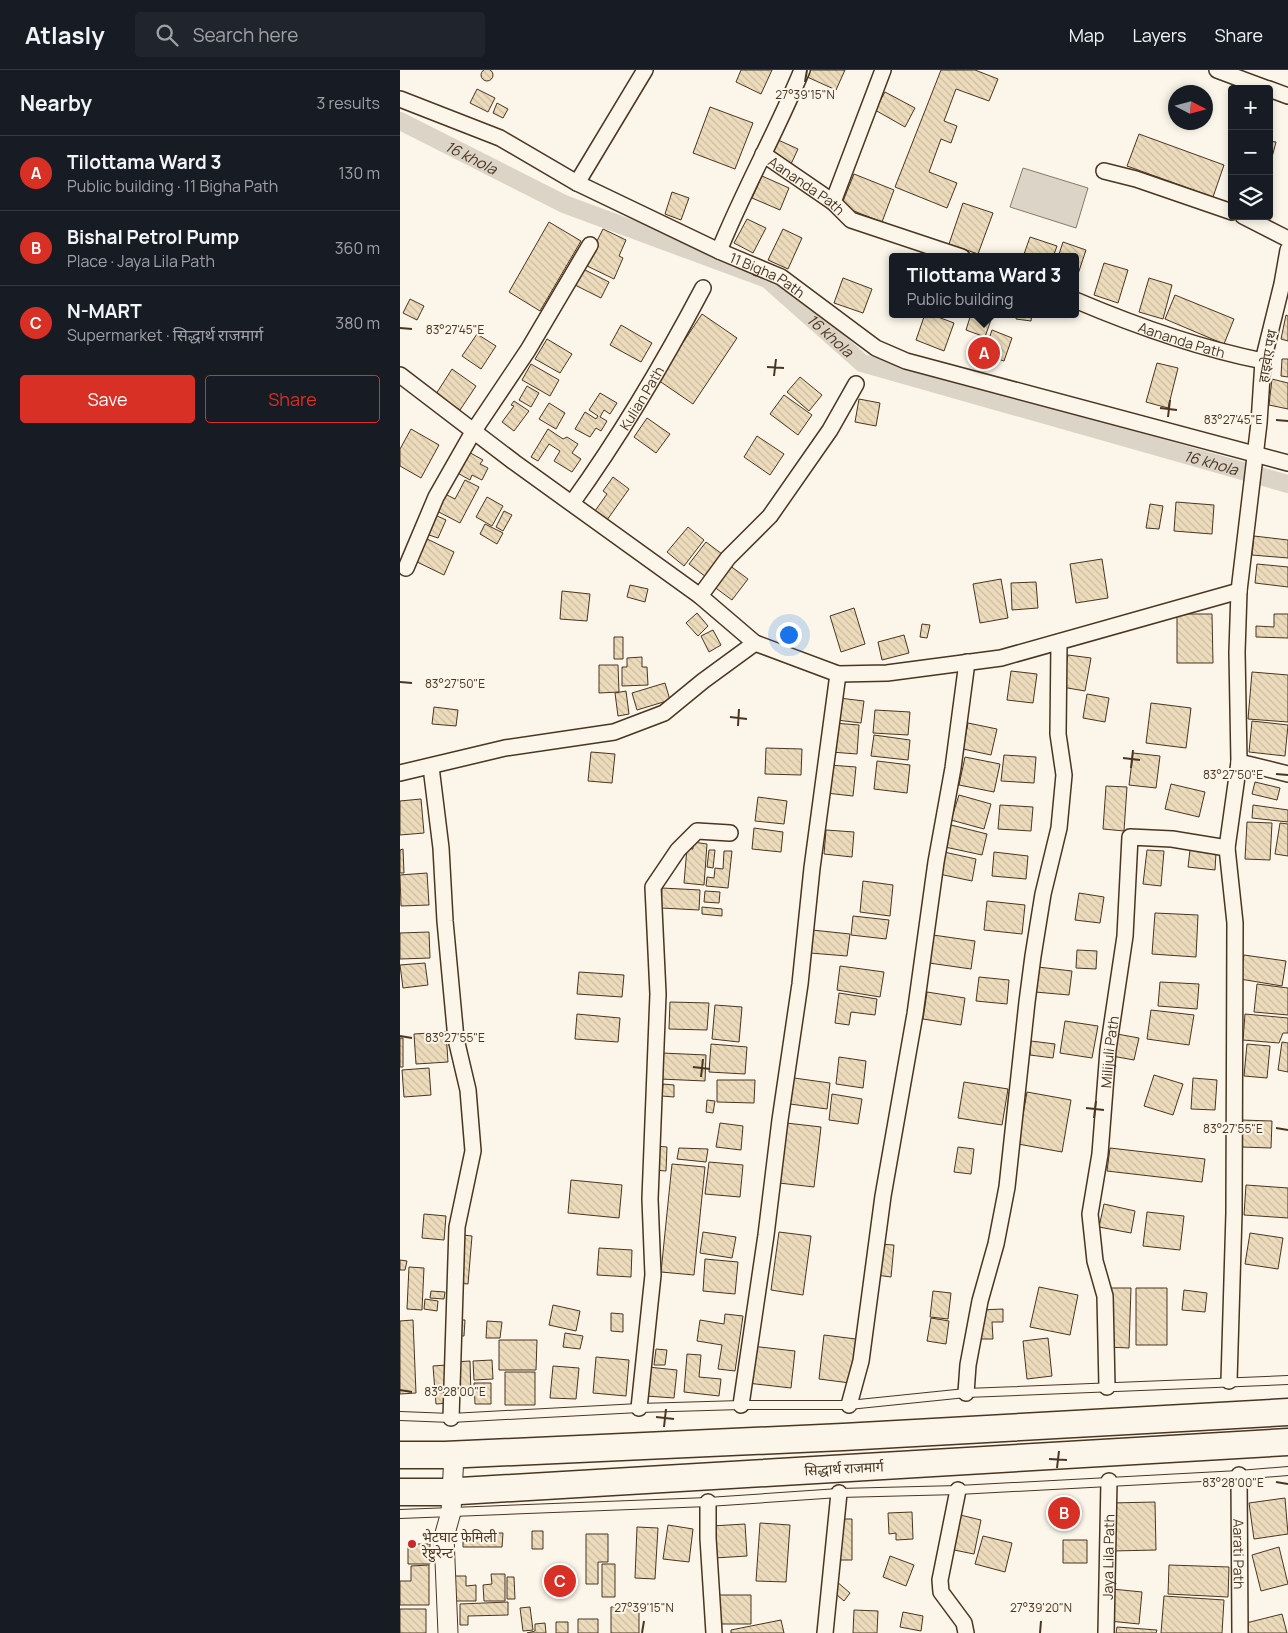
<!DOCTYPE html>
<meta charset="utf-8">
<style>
:root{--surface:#171b24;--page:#20242c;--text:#f1f3f6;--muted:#9ea1a6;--line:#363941;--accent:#d93025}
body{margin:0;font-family:Manrope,"Noto Sans Devanagari",sans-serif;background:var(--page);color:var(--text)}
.controls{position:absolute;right:15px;top:15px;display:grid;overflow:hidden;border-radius:5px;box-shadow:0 2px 8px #0003}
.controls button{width:45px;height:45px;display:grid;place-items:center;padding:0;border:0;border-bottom:1px solid var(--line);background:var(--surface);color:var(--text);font:25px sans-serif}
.compass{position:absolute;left:768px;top:15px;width:45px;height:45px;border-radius:50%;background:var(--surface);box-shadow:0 2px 8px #0003;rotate:96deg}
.you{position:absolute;left:388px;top:564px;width:18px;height:18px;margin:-12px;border:4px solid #fff;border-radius:50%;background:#1a73e8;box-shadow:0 0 0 8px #1a73e833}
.badge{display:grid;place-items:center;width:32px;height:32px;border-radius:50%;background:var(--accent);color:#fff;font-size:16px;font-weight:700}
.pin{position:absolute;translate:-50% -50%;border:2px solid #fff;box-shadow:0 1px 5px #0006}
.popup{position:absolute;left:489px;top:183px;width:190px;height:65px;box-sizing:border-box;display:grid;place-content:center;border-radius:5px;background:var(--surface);filter:drop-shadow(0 1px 4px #0005);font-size:16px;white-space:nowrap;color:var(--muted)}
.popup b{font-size:19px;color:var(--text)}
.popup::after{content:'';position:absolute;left:50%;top:100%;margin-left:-10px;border:10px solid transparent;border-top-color:var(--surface)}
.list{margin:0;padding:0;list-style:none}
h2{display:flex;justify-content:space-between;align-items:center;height:65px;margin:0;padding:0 20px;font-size:21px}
h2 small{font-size:16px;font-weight:400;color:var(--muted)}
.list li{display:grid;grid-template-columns:32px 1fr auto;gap:15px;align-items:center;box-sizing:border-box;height:75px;padding:0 20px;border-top:1px solid var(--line)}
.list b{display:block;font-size:19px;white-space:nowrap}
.list p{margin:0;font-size:16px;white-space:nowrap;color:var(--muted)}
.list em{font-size:16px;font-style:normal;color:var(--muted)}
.actions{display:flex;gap:10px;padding:15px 20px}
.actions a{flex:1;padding:11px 0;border:1px solid var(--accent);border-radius:5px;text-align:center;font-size:18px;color:var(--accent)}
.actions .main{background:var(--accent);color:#fff}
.icon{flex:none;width:28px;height:28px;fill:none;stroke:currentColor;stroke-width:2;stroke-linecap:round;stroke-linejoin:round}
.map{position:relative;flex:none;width:888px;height:1563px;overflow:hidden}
header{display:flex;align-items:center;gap:30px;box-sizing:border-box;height:70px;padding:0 25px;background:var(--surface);border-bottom:1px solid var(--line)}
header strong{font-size:24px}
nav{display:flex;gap:28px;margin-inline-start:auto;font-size:18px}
.search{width:350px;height:45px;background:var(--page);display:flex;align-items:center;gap:12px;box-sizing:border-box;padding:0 18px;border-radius:5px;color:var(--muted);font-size:19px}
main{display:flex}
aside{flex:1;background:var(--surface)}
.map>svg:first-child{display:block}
</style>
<header>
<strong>Atlasly</strong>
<div class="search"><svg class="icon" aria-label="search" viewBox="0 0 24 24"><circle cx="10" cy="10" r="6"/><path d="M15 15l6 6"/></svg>Search here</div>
<nav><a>Map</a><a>Layers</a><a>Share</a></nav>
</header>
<main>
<aside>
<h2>Nearby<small>3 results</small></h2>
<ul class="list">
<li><span class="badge">A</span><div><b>Tilottama Ward 3</b><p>Public building · 11 Bigha Path</p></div><em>130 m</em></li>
<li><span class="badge">B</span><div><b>Bishal Petrol Pump</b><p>Place · Jaya Lila Path</p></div><em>360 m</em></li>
<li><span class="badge">C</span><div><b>N-MART</b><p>Supermarket · सिद्धार्थ राजमार्ग</p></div><em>380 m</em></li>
</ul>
<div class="actions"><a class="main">Save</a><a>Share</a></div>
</aside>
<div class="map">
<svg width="888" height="1563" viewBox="0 0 888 1563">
<defs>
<pattern id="building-back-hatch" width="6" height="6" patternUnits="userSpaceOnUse" patternTransform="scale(1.25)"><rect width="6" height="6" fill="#ecdcbc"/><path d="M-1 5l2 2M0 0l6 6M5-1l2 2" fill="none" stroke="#ccbda1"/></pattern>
</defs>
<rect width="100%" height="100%" fill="#fbf6e9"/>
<path fill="#dcd4c6" stroke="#887966" d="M623 98 688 118 676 158 610 137Z"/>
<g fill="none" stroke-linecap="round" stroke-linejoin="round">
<path stroke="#dcd4c6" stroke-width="18" id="s1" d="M0 51 164 134 367 209 462 293 888 414"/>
</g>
<path fill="url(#building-back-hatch)" stroke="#4a3520" d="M81 5a6 6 0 1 1 12 0a6 6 0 1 1-12 0Z
M341 0H372L361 24 336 12Z
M408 0H445L436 20 405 6Z
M541 0H575L598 9 589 31 556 19 544 51 557 56 551 73 541 69 529 102 557 113 547 138 495 117Z
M77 19 95 28 88 42 70 33Z
M485 22 515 38 505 57 475 40Z
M97 33 108 39 103 48 93 43Z
M310 37 353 53 335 99 293 83Z
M739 64 824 95 813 127 727 96Z
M376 69 398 79 391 94 369 83Z
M869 71 876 72 870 95H869Z
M454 104 494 120 482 152 441 136Z
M362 106 389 118 380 140 352 128Z
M272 122 289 128 281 150 265 144Z
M563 133 593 143 578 184 549 174Z
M347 149 366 158 353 183 334 173Z
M149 152 181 171 140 241 109 222Z
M203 159 226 170 219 186 223 188 214 209 185 195Z
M383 159 402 168 388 199 368 190Z
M630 167 657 176 653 187H623Z
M663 172 686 180 675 213V187H658Z
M704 193 728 200 718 233 694 225Z
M183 199 209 212 201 228 175 215Z
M443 208 472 219 463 243 434 233Z
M749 208 772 215 763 249 739 242Z
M775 225 834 249 824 274 765 249Z
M10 229 24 236 17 250 3 243Z
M302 244 337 268 293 334 258 310Z
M525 244H530L554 253 544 281 516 270Z
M571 244H593L585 267 566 260Z
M617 244H632L631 251 616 249Z
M886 245 888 246V271L881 269Z
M221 255 252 273 241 292 210 275Z
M592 260 612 268 604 291 584 284Z
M77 264 96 276 81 299 62 286Z
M147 269 172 284 160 303 135 289Z
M882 289H888V307L881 306Z
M757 293 778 298 768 338 746 332Z
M131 294 159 310 150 326 122 310Z
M52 299 76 316 60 340 36 324Z
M400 307 422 325 409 341 387 322Z
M872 309 888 313V339L869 335Z
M127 316 139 323 131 337 119 330Z
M200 323 217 333 210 344 204 340 200 347 207 351 201 361 196 358 190 367 175 359 185 342 196 349 198 346 189 340Z
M384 325 412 345 398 365 370 344Z
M459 329 480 333 476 356 455 352Z
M114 331 129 341 114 361 102 352 114 336 111 335Z
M149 333 165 343 156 359 139 349Z
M247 348 270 364 256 383 234 367Z
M11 359 39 375 21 408 0 396V379Z
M148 359 163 369 167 367 178 374 172 383 181 389 172 402 154 391 160 381 149 374 138 391 131 387Z
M357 366 384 384 370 405 344 387Z
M65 380 83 390 80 394 88 398 82 410 72 405 70 410 54 401Z
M213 407 229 419 207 450 195 441 207 424 203 421Z
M65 410 79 417 60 453 35 440 43 423 55 429Z
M87 427 103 436 92 456 76 447Z
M776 432 814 435 812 464 774 461Z
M750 434 763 436 759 459 746 458Z
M104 441 112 445 103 461 96 457Z
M35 445 46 450 38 468 26 464Z
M85 454 103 463 97 474 80 464Z
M288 457 304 470 284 496 267 482Z
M854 466 888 470V488L852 485Z
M23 467 54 482 44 505 13 490Z
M306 472 322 484 306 507 289 494Z
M702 489 708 528 676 533 670 494Z
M857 494 888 497V517L855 513Z
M329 495 348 509 332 530 313 516Z
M601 509 608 548 580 553 573 514Z
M636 512 638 538 612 540 611 513Z
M230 515 248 519 245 532 227 527Z
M162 521 190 524 187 551 160 549Z
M454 538 465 574 441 582 430 546Z
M297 543 308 556 298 566 286 553Z
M777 544H812L813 593H777Z
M874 544H888V568L856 567V556L874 557Z
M522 554 530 555 527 568 520 567Z
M313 560 321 575 309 582 301 566Z
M504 565 509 583 482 590 478 572Z
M214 567H223V589H214Z
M668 585 691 588 685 621 662 617Z
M242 587V597H247L248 615 222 616V597H227V588Z
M199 595H218L219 622 199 623Z
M611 601 637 604 633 633 607 630Z
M852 602 888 605V652L848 649Z
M265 613 270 630 237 640 232 623Z
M226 621 229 644 218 646 215 623Z
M687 624 709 628 705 652 683 648Z
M439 628 464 631 461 653 437 650Z
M751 633 791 638 786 678 746 673Z
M34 637 58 640 56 656 32 654Z
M475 640 510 642 508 665 473 663Z
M852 651 888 655 885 686 849 682Z
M433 653 459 655 457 684 431 682Z
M568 653 597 659 591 685 563 679Z
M474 665 510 670 508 690 471 686Z
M366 678 402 679 401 705 365 704Z
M191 682 215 684 212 713 188 711Z
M733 683 760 686 756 718 729 715Z
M604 685 636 687 634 713 601 711Z
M565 687 600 694 594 722 559 715Z
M477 691 510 695 507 723 474 719Z
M429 695 456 697 453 726 426 723Z
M855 712 880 718 877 730 852 724Z
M771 714 805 722 799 747 765 739Z
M706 716 727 717 724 761 703 759Z
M559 725 591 734 584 759 551 750Z
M358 727 387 731 384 754 355 751Z
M21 729 24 763 0 765V731Z
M600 735 633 737 631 761 598 759Z
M853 735 888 740V752L852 748Z
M847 752 872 753 870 790 845 789Z
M880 753 888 754V786L875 784Z
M551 755 587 764 582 785 545 777Z
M354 758 383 762 381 782 352 779Z
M426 760 454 762 452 787 424 784Z
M293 772 307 774 304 815 284 813 287 778 293 779Z
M3 779 4 803H0V780Z
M309 780H315L313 798 307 797Z
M747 780 764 781 761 816 743 814Z
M790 780 816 783 815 800 788 797Z
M324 781H332L328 818 306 816 307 807 314 808 315 798 323 799Z
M544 782 576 789 572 811 539 804Z
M594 782 628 786 626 809 592 806Z
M27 803 29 835 1 836 0 805Z
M463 811 493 815 490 846 460 842Z
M262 818 300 820 299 840 261 838Z
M305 821 320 822 319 833 304 832Z
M679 823 704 827 700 853 675 850Z
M587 831 625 835 622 864 584 860Z
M302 837 322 839V846L302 844Z
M755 843 798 845 796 887 752 884Z
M453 846 489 850 486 869 451 865Z
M412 860 450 864 447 886 410 883Z
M29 862 30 888 0 889V863Z
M533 865 575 871 571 899 529 893Z
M677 880 697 881 696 899 676 898Z
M844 885 886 891 882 916 840 909Z
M25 893 28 915 3 918 0 895Z
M440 896 484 902 480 927 437 920Z
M638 897 672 901 669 925 635 922Z
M179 902 224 905 222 927 177 924Z
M579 907 609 910 607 934 576 931Z
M760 912 799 914 797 939 758 936Z
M857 914 888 918V945L854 942Z
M527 922 565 928 561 955 523 949Z
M439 923 477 929 475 945 451 942 449 955 435 953Z
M270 932 309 933 307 960 269 959Z
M315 935 342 937 339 972 312 969Z
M751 940 794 945 789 975 747 969Z
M177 944 220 948 218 972 175 969Z
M845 944 888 948V963H883L879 973 843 970Z
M665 951 698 956 692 988 660 983Z
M46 962 48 992 16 994 14 964Z
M717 964 739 968 734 990 712 986Z
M0 968H3V997H0Z
M631 971 655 974 653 988 630 985Z
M882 972 888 973V1002L878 1000Z
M311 974 347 977 345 1004 309 1002Z
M847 974 870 976 867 1008 844 1006Z
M262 983 306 985 305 1011 260 1009Z
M439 987 466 991 463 1018 436 1014Z
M29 998 31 1025 4 1027 2 1000Z
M754 1005 783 1014 773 1045 744 1036Z
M394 1008 430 1013 427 1039 390 1034Z
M793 1008 817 1010 815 1040 791 1039Z
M317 1010H355L354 1033 317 1032Z
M564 1012 608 1019 602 1055 558 1048Z
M263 1014 274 1015V1027L262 1026Z
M627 1022 671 1030 662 1082 618 1074Z
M432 1024 462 1029 458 1054 429 1050Z
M307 1030 315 1031 313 1043 306 1042Z
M841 1050 872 1051 871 1078 841 1077Z
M320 1053 343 1056 341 1080 316 1077Z
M386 1053 421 1057 414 1117 379 1113Z
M255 1076 267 1077 266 1101 254 1100Z
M558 1077 574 1079 571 1104 554 1102Z
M279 1078 308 1079 306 1092 277 1089Z
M710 1078 805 1089 802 1112 707 1101Z
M309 1092 343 1095 340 1127 305 1124Z
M272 1094 305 1097 294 1205 261 1202Z
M171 1110 222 1115 219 1148 168 1143Z
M846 1115 888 1118V1148L844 1145Z
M704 1134 735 1141 731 1163 699 1157Z
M747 1142 784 1146 780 1180 743 1176Z
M24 1144 46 1146 44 1170 22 1168Z
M303 1162 336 1167 332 1188 300 1183Z
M379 1162 411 1166 403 1225 371 1220Z
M850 1163 883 1168 878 1199 845 1194Z
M63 1165 72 1166 68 1214 58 1213Z
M479 1174 494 1175 491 1207 476 1205Z
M199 1178 232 1180 231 1207 197 1205Z
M305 1189 338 1192 335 1224 303 1221Z
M0 1190 7 1191 5 1200H0Z
M9 1197 24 1198 22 1240 7 1239Z
M639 1217 678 1225 670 1265 630 1257Z
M710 1218H731L729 1278 708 1277Z
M736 1218H767V1275H736Z
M784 1220 807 1223 805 1242 782 1240Z
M31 1221 45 1222 44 1229 30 1228Z
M533 1221 551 1223 548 1249 530 1247Z
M25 1229 38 1231 37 1241 24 1239Z
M153 1235 180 1241 176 1261 149 1255Z
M603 1239V1252H592L593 1269H580L579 1240Z
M211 1243 223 1244V1262L211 1261Z
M325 1244 343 1246 335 1301 318 1299 322 1275 297 1271 300 1250 324 1254Z
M531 1248 549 1251 546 1274 527 1271Z
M13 1250 16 1323 0 1324V1251Z
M58 1250H65L64 1266H57Z
M87 1251 102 1252 100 1268H86Z
M165 1263 183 1266 180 1279 163 1277Z
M424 1265 456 1269 450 1313 419 1309Z
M648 1268 652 1306 627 1309 623 1271Z
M99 1270H137L136 1300H99Z
M351 1276 395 1281 391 1318 347 1313Z
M256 1279 267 1280 265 1295H254Z
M287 1284 301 1285 299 1307 321 1309 319 1326 284 1322Z
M196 1287 229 1290 226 1326 193 1323Z
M92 1290 93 1309 74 1310 73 1291Z
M70 1291 71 1326H56L54 1292Z
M46 1295 49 1333 36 1334 33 1296Z
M153 1296 179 1298 176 1329 150 1328Z
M248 1297 277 1300 274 1328 246 1326Z
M105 1302H135V1335H105Z
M74 1313H91V1334H75Z
M885 1428 888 1464 854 1469 849 1433Z
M755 1432 756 1480 712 1481 711 1433Z
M653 1433H674V1453L655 1452Z
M512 1442 513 1469 496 1470V1463L489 1464 488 1443Z
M556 1444 581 1450 574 1484 549 1479Z
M437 1449H452V1490H437Z
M360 1453 390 1455 386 1512 356 1511Z
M345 1454 347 1486 314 1488 312 1456Z
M268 1455 293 1459 289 1492 263 1489Z
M237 1457 258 1458 255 1509 235 1508Z
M132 1461H143V1479H132Z
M63 1463H103L102 1477H63Z
M186 1464H208V1492H198V1514H186Z
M583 1466 612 1473 605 1502 575 1494Z
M663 1470H687V1493H663Z
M8 1474H30V1494H8Z
M879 1477 888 1514 861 1521 852 1485Z
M490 1486 514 1495 506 1516 483 1507Z
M202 1494H215V1527H202Z
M29 1495V1535H0V1511H11V1496Z
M769 1495 829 1497 828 1527 768 1524Z
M91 1504H105V1531H84L83 1515 92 1514Z
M52 1506H66V1516L76 1515V1531H53Z
M107 1507H114L115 1529H107Z
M436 1511 450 1523 444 1531 430 1519Z
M712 1519 742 1522 739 1554 709 1551Z
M319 1525H351V1554H319Z
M764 1526 824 1530 822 1563H761Z
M108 1532V1545L68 1546V1555H60V1534Z
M130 1537 133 1560 123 1561 120 1538Z
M211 1537H239V1563H211Z
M0 1539H26V1563H0Z
M454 1540 478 1541 477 1563H453Z
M503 1542 523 1546 521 1561 500 1557Z
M882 1544 887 1563H848L846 1553Z
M178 1549H198V1563H178Z
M381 1550 384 1563H331V1560Z
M156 1552H168V1563H156Z
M145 1553 146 1563H127L135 1561V1554Z
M717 1557 757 1560 756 1563H716Z"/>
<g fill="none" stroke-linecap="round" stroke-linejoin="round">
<defs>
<path id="service" d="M0 1346 51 1348 239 1338 341 1335H449L566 1323 888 1310
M0 1444 308 1432 439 1423 558 1420 839 1405 888 1401"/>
<g id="minor">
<path d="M817 0 868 19"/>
<path d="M869 19 888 26"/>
<path id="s2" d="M0 29 100 68 177 113 319 181 381 207 476 278 506 291 888 393"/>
<path id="s3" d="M363 84 433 132 451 150 562 187"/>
<path d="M704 101 736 109 832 142"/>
<path d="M177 113 245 0"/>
<path d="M433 132 483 0"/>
<path d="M843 146 888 169"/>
<path d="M319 181C344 119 377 61 402 0"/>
<path id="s4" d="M675 230C736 256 798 278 863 291"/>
<path d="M0 305 114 392 300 526 355 573 438 604 487 603 601 588 839 521"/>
<path id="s5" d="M172 433C221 365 264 292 303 218"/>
<path d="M6 498 36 427 73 362 128 280 190 175"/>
<path d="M300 526 328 488 370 446 430 360 456 314"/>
<path d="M839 692 888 704"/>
<path d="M31 697 41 778 45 851 56 969 68 1020 73 1081 57 1157 51 1348"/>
<path d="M0 703 105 678 214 662 264 643 303 611 355 573"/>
<path d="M829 1311 834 1143 835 853 827 778 839 692 837 582 839 521 859 353 863 291 882 214 888 180"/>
<path id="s6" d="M707 1317 705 1226 695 1191 690 1144 700 1084 708 980 725 866 730 767 772 769 827 778"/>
<path d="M566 1323 568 1295 580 1231 596 1174 607 1117 627 932 633 886 643 824 659 758 664 705 658 664 659 572"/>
<path d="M341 1335 366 1165 380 1050 400 914 412 798 438 604"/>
<path d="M449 1335 461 1291 483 1126 515 944 536 792 553 698 567 592"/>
<path d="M239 1338 253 1205 250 1129 258 924 253 817 278 780 297 761 330 763"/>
<path id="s7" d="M839 1405 840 1563"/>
<path d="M558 1420 540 1510 541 1522 564 1553 566 1563"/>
<path d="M308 1432V1468L314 1563"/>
<path d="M425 1563 439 1423"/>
<path id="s8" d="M706 1563 709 1411"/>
</g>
<path id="tertiary" d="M48 1563 44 1467 51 1442 54 1385"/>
<path id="trunk" d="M0 1385H45L443 1367 888 1342
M0 1422H43L888 1372"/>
</defs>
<use href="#service" stroke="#4a3520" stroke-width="10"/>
<use href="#minor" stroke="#4a3520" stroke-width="18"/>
<use href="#tertiary" stroke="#4a3520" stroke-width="21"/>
<use href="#trunk" stroke="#4a3520" stroke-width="29"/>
<use href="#service" stroke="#fbf6e9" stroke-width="8"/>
<use href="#minor" stroke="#fbf6e9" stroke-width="15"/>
<use href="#tertiary" stroke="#fbf6e9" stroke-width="19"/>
<use href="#trunk" stroke="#fbf6e9" stroke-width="26"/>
</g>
<path fill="none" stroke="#4a3520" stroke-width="2" d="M405 12 407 0M0 258 12 259M367 297 384 298M374 306 376 289M760 338 777 340M768 347 770 330M876 350 888 351M0 612 12 613M330 647 347 649M338 656 339 639M723 688 740 690M731 698 733 680M876 704 888 705M0 966 12 968M293 997 310 999M301 1007 303 989M686 1038 704 1040M694 1048 696 1031M876 1058 888 1060M0 1320 12 1322M256 1347 274 1349M264 1357 266 1339M649 1389 667 1390M657 1398 659 1381M876 1412 888 1414M242 1563 244 1551M640 1563 641 1551"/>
<circle fill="#c62828" stroke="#fbf6e9" stroke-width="2" cx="12" cy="1474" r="5"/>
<g text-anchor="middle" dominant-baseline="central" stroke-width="4" stroke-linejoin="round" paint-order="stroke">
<g font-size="14" fill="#4a3520" stroke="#fbf6e9">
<text stroke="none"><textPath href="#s3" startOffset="54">Aananda Path</textPath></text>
<text stroke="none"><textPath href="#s2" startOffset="408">11 Bigha Path</textPath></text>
<text stroke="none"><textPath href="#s4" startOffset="114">Aananda Path</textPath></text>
<text transform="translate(867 286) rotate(-80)">हाइवेए पथ</text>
<text stroke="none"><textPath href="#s5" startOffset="126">Kulian Path</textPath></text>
<text stroke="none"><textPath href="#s6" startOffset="338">Milijuli Path</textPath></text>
<text transform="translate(444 1398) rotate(-3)">सिद्धार्थ राजमार्ग</text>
<text stroke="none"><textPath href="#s7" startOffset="79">Aarati Path</textPath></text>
<text stroke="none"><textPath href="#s8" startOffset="76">Jaya Lila Path</textPath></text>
</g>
<g font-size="14" fill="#4a3520" stroke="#fbf6e9" text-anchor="start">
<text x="22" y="1466">भेटघाट फेमिली<tspan x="22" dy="16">रेष्टुरेन्ट</tspan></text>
</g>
<g font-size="15" font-style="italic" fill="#4a3520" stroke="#fbf6e9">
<text stroke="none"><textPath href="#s1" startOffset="80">16 khola</textPath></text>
<text stroke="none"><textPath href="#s1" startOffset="485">16 khola</textPath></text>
<text stroke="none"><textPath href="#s1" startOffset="890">16 khola</textPath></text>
</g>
</g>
<g font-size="12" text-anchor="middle" fill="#4a3520" stroke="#fbf6e9" stroke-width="4" stroke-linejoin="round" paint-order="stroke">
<text x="405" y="29">27°39'15"N</text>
<text x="55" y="264">83°27'45"E</text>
<text x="833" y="354">83°27'45"E</text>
<text x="55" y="618">83°27'50"E</text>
<text x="833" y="709">83°27'50"E</text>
<text x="55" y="972">83°27'55"E</text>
<text x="833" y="1063">83°27'55"E</text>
<text x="55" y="1326">83°28'00"E</text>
<text x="833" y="1417">83°28'00"E</text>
<text x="244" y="1542">27°39'15"N</text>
<text x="641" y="1542">27°39'20"N</text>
</g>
</svg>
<div class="controls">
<button>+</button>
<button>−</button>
<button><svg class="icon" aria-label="layers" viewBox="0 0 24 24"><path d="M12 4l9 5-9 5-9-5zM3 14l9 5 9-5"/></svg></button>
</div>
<svg class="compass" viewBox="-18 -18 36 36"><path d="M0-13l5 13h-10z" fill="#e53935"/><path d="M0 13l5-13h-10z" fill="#9ea1a6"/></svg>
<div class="you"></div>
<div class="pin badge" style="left:584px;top:283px">A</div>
<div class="popup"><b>Tilottama Ward 3</b>Public building</div>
<div class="pin badge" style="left:664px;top:1443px">B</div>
<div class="pin badge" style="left:160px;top:1511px">C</div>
</div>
</main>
